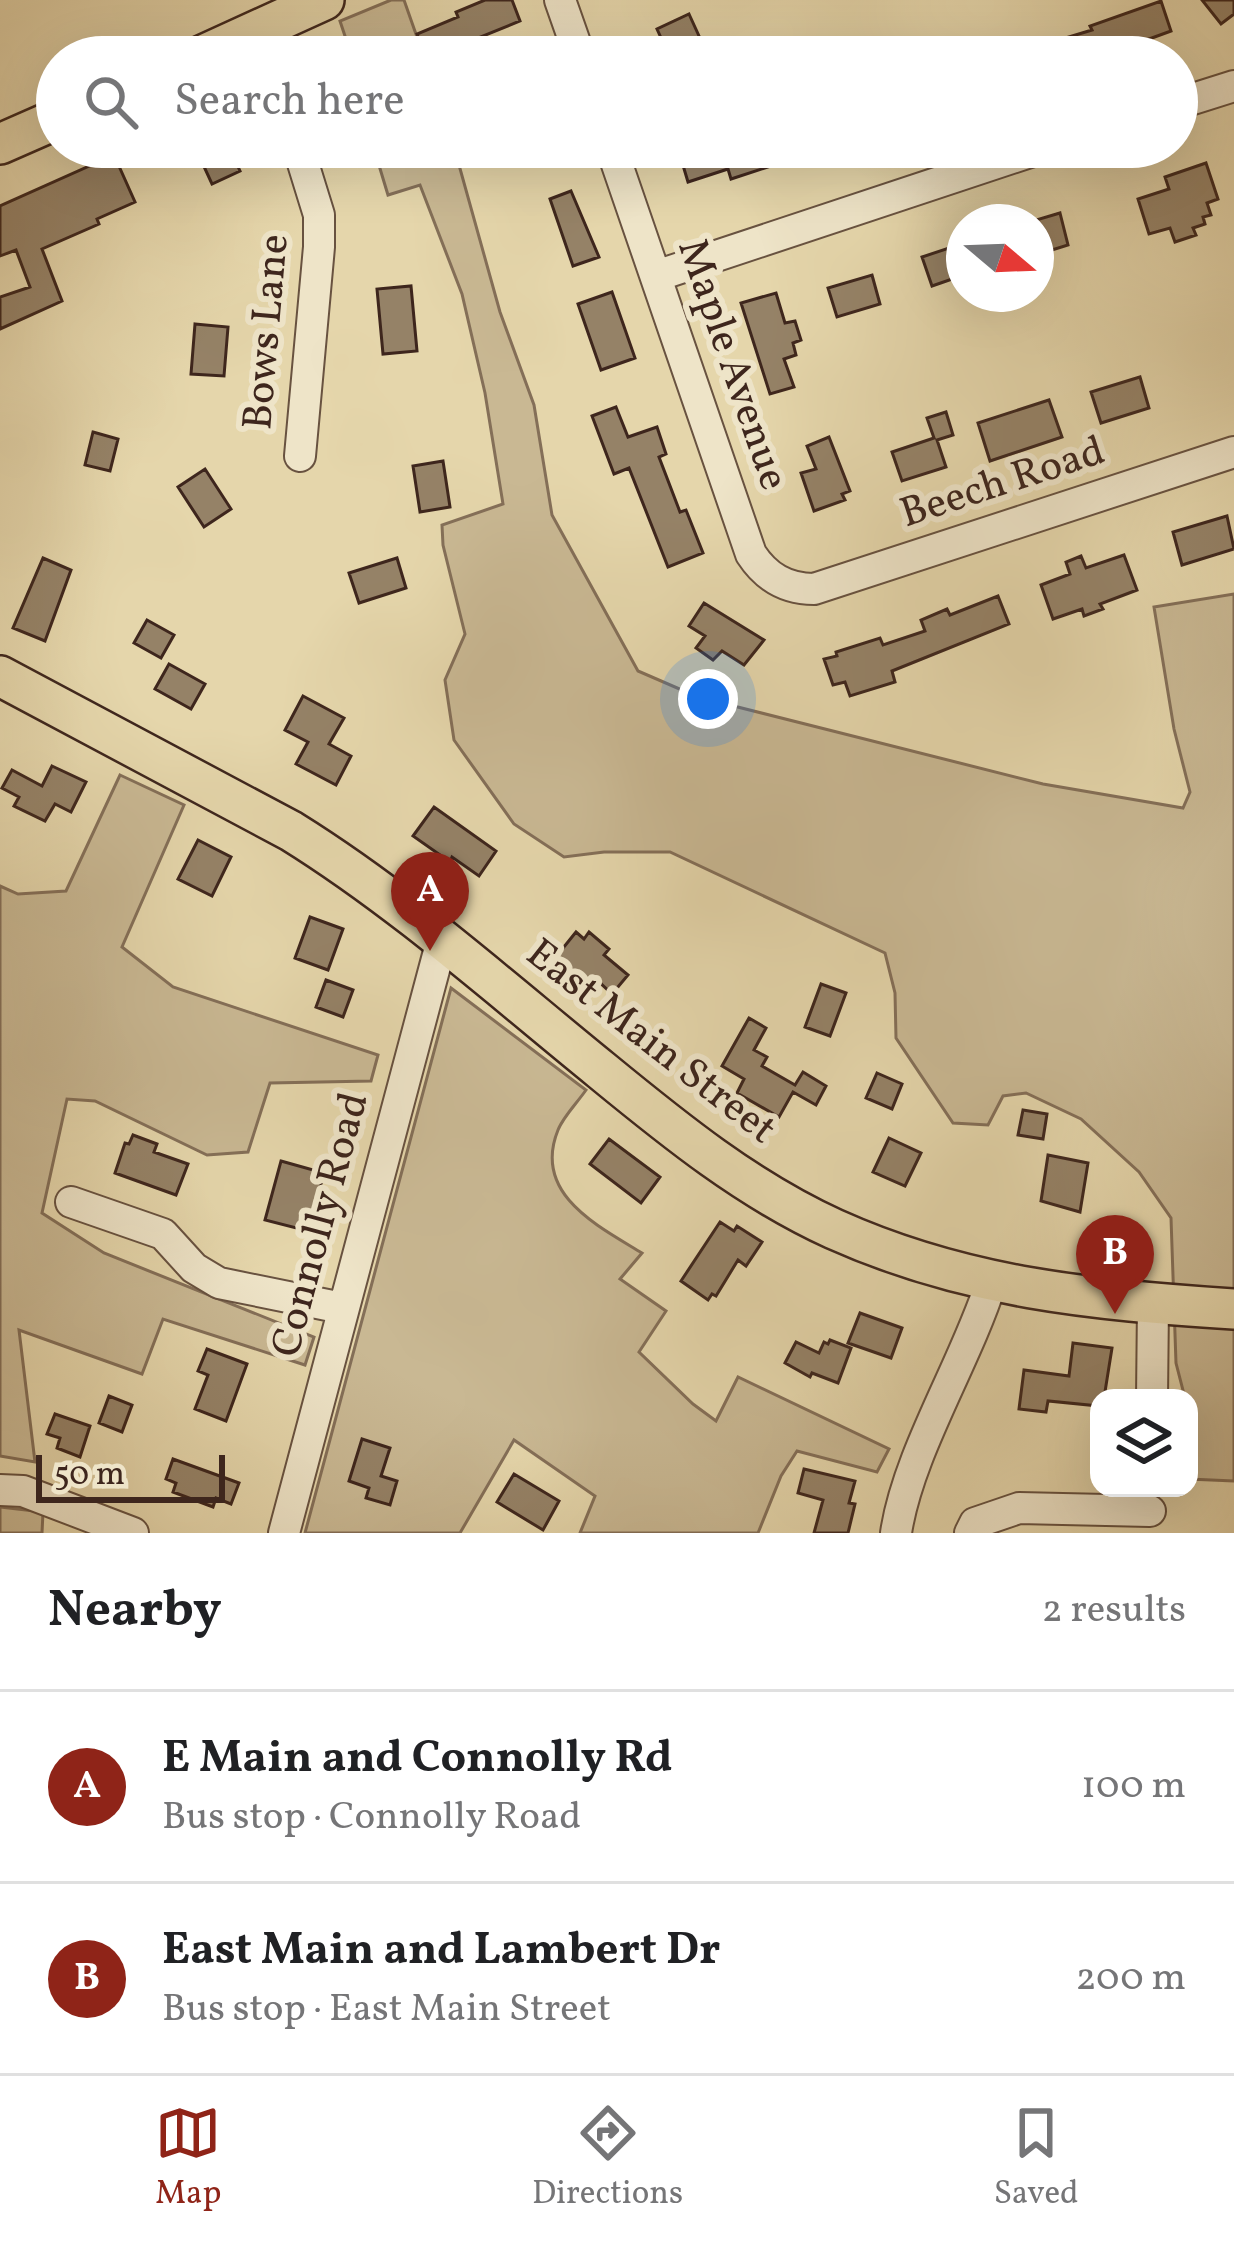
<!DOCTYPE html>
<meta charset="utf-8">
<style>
:root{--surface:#fff;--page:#f2f2f2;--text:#202124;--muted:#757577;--line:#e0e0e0;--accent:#8f2418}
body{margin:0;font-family:Vollkorn,serif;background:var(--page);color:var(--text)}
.controls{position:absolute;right:36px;bottom:36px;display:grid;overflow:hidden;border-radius:24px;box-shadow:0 12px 48px #0002}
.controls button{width:108px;height:108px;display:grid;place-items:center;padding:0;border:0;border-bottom:3px solid var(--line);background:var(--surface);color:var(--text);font:60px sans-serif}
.compass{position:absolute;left:946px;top:204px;width:108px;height:108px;border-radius:50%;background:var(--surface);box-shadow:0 12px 48px #0002;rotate:109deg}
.scale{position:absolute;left:36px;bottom:30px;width:189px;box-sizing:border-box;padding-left:12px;border:6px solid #3e261d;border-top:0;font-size:33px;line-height:42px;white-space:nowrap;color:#3e261d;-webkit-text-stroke:9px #eee4c8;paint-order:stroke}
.you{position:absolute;left:708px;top:699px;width:42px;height:42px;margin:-30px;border:9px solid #fff;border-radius:50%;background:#1a73e8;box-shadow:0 0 0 18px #1a73e833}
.badge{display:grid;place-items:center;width:78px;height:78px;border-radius:50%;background:var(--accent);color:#fff;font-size:39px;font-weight:700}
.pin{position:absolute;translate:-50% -99px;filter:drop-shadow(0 3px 6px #0008)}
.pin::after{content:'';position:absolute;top:63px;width:42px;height:36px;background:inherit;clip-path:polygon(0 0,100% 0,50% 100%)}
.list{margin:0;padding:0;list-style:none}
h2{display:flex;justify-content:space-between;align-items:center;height:156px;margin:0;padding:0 48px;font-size:51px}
h2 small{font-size:39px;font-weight:400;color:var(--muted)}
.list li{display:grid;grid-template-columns:78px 1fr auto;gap:36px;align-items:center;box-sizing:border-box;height:192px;padding:0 48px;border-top:3px solid var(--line)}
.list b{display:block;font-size:45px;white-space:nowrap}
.list p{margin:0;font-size:39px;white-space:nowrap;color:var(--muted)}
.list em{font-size:39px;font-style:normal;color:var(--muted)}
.icon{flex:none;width:66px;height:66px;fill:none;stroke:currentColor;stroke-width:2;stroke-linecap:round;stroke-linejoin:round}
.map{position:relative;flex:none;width:1234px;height:1533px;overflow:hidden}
.search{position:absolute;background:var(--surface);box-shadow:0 12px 48px #0002;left:36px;right:36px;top:36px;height:132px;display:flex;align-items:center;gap:30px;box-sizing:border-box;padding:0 42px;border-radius:66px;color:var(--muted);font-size:45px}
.sheet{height:540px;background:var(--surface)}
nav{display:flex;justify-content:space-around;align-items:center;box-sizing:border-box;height:168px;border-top:3px solid var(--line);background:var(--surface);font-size:33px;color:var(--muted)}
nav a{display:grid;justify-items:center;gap:6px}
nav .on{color:var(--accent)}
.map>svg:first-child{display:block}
</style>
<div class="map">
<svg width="1234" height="1533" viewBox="0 0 1234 1533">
<rect width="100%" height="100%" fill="#e5d6ab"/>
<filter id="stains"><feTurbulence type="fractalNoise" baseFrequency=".00167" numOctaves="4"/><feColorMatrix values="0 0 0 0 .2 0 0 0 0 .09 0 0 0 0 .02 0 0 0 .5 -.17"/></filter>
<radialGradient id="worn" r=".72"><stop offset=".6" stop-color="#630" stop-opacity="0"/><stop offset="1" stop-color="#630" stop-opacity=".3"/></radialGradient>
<path fill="#c9b893" stroke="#846f58" stroke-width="3" d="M391 0H404L424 57H352L340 21Z
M405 147H454L500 312 534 405 552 515 638 671 698 697 1043 784 1183 808 1190 792 1174 729 1154 607 1234 594V1481L1189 1479V1398H1185L1176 1363 1171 1218 1139 1172 1081 1119 1026 1093 1003 1096 988 1125 953 1123 896 1038 895 993 885 953 670 852H604L564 857 514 824 454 740 445 680 465 634 443 545 442 525 503 504 485 393 462 294 420 185 388 195 378 162Z
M120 775 184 805 122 947 173 987 378 1055 371 1081 270 1083 248 1152 207 1155 95 1101 67 1099 42 1213 104 1253 314 1337 305 1365 163 1319 142 1374 19 1330 35 1462 0 1456V886L18 894 66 891Z
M451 988 586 1090C577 1103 563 1117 558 1130 532 1194 598 1226 642 1253L620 1279 666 1311 639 1352 693 1404 716 1421 738 1377 889 1449 877 1472 797 1451 781 1476 758 1533H580L595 1496 514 1440 460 1533H305Z
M0 1507 43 1512 42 1533H0Z"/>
<path fill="#958267" stroke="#3e261d" stroke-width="3" d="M485 0H512L520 21 463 44 468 57H426L417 34 458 17 456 12Z
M1202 0H1234V14L1221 24Z
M1161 1 1171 31 1100 57H1020L1019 52 1092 30 1090 26Z
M689 14 699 36 667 51 657 29Z
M195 147H229L240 171 212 184Z
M727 147H768L774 165 731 179 728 169 688 182 682 162Z
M114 155 135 202 97 219 99 224 42 249 62 301 0 329V297L30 287 16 250 0 256V206Z
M1206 163 1218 199 1207 203 1211 215 1203 217 1205 224 1193 228 1196 235 1175 242 1170 228 1149 234 1138 199 1169 189 1165 177Z
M571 191 599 257 573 266 550 199Z
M1060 213 1068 245 1036 255V220Z
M964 243V275L932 286 922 257Z
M872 275 880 304 837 317 828 288Z
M411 286 417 351 383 354 377 289Z
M612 292 635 358 601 370 578 304Z
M776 293 785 323 795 321 801 340 793 343 796 355 784 359 794 387 770 394 741 303Z
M195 324 228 327 224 376 191 374Z
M1140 377 1149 408 1101 423 1091 392Z
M1049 400 1062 437 990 461 978 423Z
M616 407 628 437 657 427 666 454 659 457 680 512 686 510 703 553 668 567 629 468 614 474 592 416Z
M946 412 953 435 937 440 946 467 902 481 892 452 934 438 927 418Z
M93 432 118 439 110 471 85 465Z
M829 437 850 491 842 494 845 500 814 511 801 473 816 469 807 446Z
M443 461 450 507 420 512 413 466Z
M205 469 231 509 204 527 178 487Z
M1227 516 1234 549 1182 565 1173 532Z
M1124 555 1137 590 1100 604 1103 609 1084 616 1082 609 1053 619 1041 585 1070 574 1066 562 1081 556 1086 568Z
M43 558 71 570 45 641 13 628Z
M397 558 406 588 359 603 349 573Z
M998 596 1009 624 892 671 895 682 850 696 845 682 833 685 824 659 837 656 836 652 880 638 883 645 925 631 921 620 947 609 950 615Z
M704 603 764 640 744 665 722 651 713 660 696 648 705 636 689 626Z
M147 620 174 635 161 658 134 643Z
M169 664 205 684 191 709 155 689Z
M303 696 344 718 329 744 351 756 336 785 296 764 308 742 285 730Z
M52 766 86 782 71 812 55 804 45 821 14 806 19 797 2 788 12 770 42 786Z
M434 807 496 851 479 876 452 857 450 862 413 836Z
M198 840 231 857 212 896 178 879Z
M310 917 343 929 328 970 295 958Z
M576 932 584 939 589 932 609 949 604 955 628 975 612 994 596 979 590 987 555 958Z
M326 980 353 990 343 1017 316 1007Z
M821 984 846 993 830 1036 805 1027Z
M749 1018 766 1028 754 1050 767 1057 762 1066 795 1085 803 1072 826 1086 816 1105 793 1092 779 1117 737 1093 744 1079 722 1066Z
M877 1073 902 1084 892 1109 866 1098Z
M1023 1110 1047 1114 1043 1139 1018 1135Z
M133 1135 157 1144 154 1152 188 1164 176 1195 115 1173 125 1143 129 1144Z
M889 1138 921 1153 905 1186 873 1172Z
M609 1139 660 1177 641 1203 590 1164Z
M1048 1155 1088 1163 1080 1212 1041 1201Z
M281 1161 324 1173 308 1231 265 1220Z
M720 1222 734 1231 737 1226 762 1242 746 1266 738 1260 716 1296 712 1294 708 1300 681 1281Z
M860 1313 902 1328 891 1358 848 1343Z
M830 1340 851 1348 838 1383 812 1373 810 1377 785 1363 796 1342 819 1353 824 1342 828 1344Z
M1073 1343 1112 1348 1104 1398H1099V1406L1048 1401 1046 1412 1019 1409 1024 1370 1069 1376Z
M207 1349 247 1364 226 1421 195 1409 208 1375 198 1371Z
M109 1396 132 1405 122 1432 99 1423Z
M55 1414 90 1426 80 1457 57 1448 60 1438 47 1434Z
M362 1439 390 1448 381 1476 397 1481 390 1505 366 1498 369 1488 349 1481Z
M173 1459 239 1483 231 1504 216 1498 213 1507 173 1492 176 1483 166 1479Z
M804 1469 855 1481 849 1503 855 1504 848 1533H814L823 1500 798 1493Z
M514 1474 559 1501 543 1530 497 1502Z"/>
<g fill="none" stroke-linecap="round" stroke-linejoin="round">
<defs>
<path id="minor" d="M560 0 580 57
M1177 104 1234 86
M298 147 319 215V247L300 456
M611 147 751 554C766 577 786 589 814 589L1234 452
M656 276 1045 147
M71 1202 163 1234 194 1268 219 1283 342 1308
M1152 1398 1153 1304
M0 1490 23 1491 133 1533
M284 1533 442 940
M896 1533C908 1453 965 1364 991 1283
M970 1533 975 1523 1019 1508 1150 1511"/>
<path id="major" d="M199 57 324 0
M0 144 57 119
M0 676 291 831C402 900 500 988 601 1070 674 1130 748 1190 834 1229 965 1288 1093 1300 1234 1309"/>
</defs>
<use href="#minor" stroke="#685240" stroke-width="34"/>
<use href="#major" stroke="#3e261d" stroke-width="44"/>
<use href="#minor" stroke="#eee4c8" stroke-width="30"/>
<use href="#major" stroke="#e5d6ab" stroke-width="39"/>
</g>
<g text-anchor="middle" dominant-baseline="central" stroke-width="12" stroke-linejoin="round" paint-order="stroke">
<g font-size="42" fill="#3e261d" stroke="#eee4c8">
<text transform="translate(268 332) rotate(-85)">Bows Lane</text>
<text transform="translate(731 365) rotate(71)">Maple Avenue</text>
<text transform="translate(1003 484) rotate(-18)">Beech Road</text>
<text transform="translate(650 1043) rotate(38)">East Main Street</text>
<text transform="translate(322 1225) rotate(-75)">Connolly Road</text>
</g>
</g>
<rect width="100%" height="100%" filter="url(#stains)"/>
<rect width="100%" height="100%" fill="url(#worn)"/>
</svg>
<div class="controls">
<button><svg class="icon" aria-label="layers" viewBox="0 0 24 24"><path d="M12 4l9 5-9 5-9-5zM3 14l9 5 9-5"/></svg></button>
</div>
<svg class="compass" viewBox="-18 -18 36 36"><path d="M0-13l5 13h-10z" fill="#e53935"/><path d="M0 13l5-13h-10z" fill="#757577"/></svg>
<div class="scale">50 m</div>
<div class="you"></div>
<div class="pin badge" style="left:430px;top:951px">A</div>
<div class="pin badge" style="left:1115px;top:1314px">B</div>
<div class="search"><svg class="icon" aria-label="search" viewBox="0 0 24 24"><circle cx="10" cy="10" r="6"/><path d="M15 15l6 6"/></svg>Search here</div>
</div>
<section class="sheet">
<h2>Nearby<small>2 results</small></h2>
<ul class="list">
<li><span class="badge">A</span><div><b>E Main and Connolly Rd</b><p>Bus stop · Connolly Road</p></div><em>100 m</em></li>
<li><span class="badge">B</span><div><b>East Main and Lambert Dr</b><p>Bus stop · East Main Street</p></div><em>200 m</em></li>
</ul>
</section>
<nav>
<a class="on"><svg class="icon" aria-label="map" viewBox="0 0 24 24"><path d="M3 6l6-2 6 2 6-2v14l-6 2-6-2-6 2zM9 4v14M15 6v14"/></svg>Map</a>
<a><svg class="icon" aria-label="directions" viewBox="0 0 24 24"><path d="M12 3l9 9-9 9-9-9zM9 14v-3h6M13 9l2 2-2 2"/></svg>Directions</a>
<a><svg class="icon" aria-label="saved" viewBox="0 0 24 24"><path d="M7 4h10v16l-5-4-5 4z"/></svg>Saved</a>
</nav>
